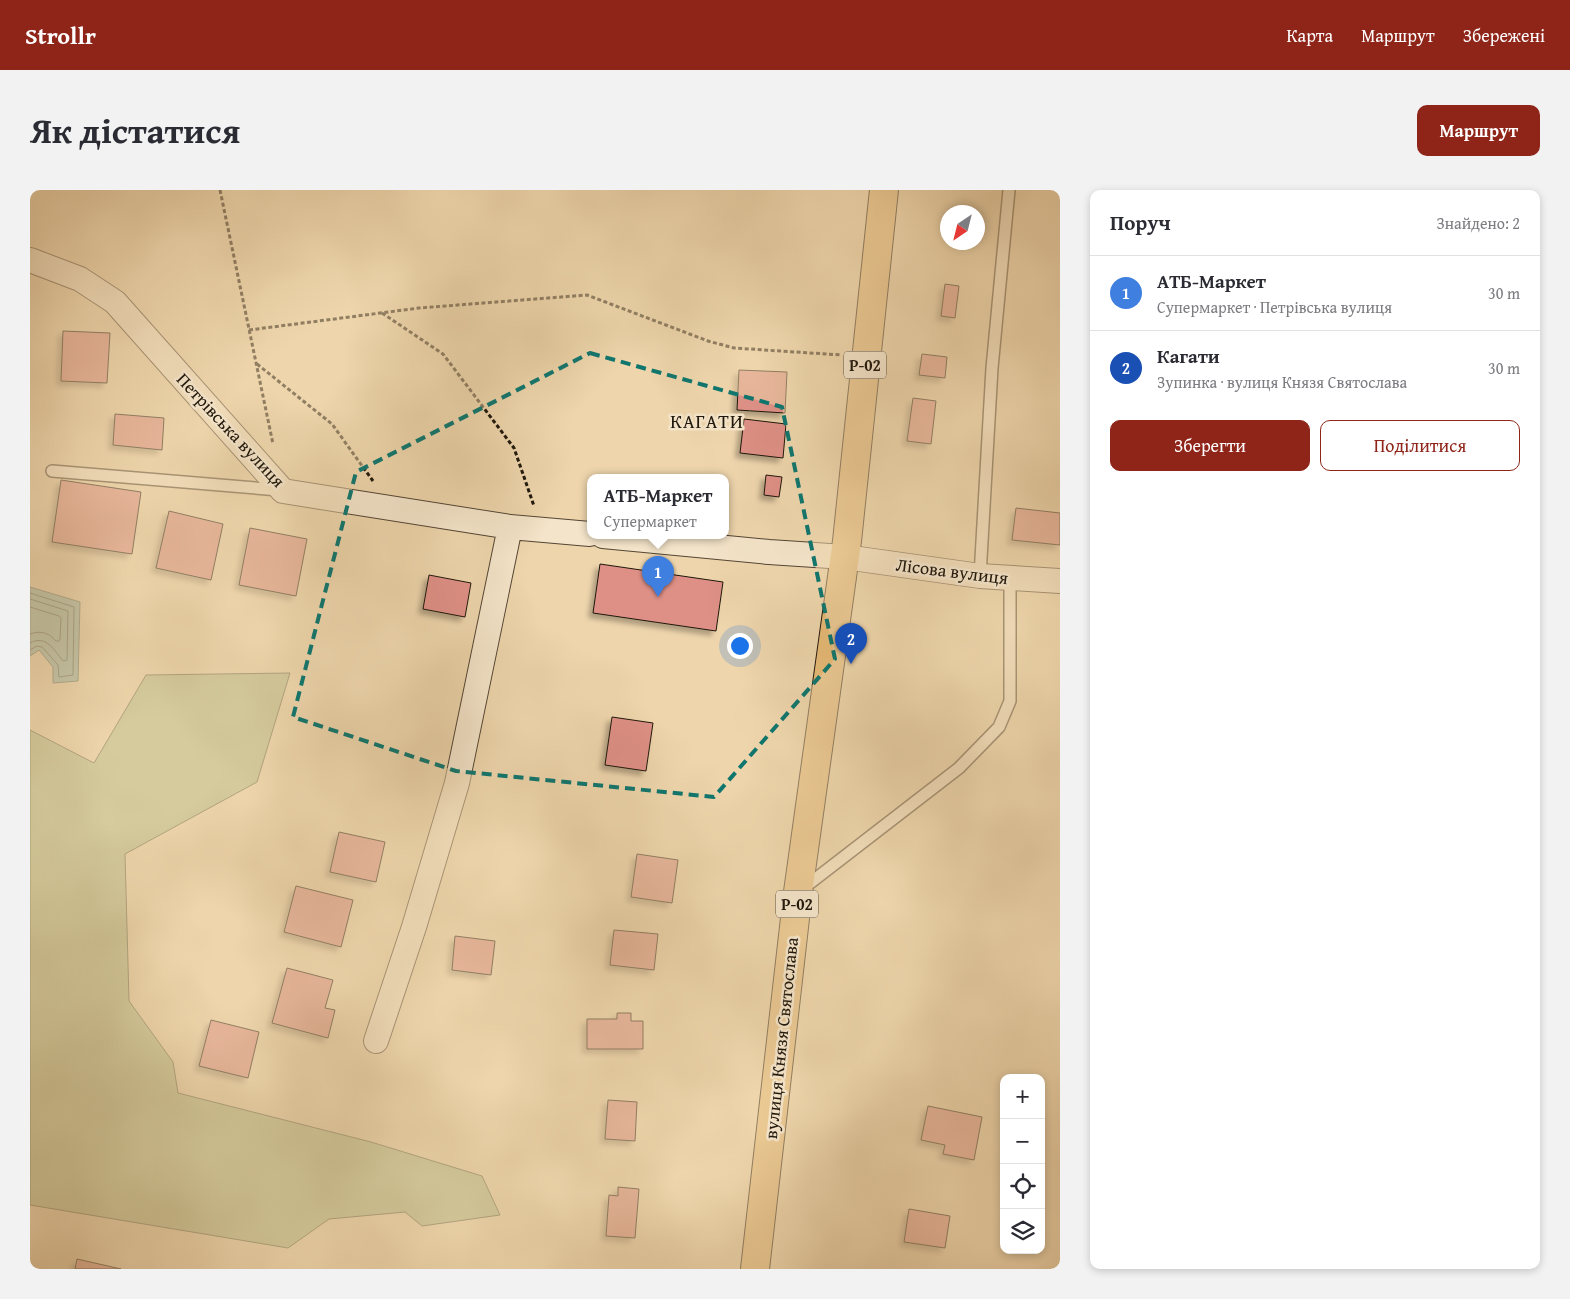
<!DOCTYPE html>
<html lang="uk">
<meta charset="utf-8">
<style>
:root{--surface:#fff;--page:#f2f2f3;--text:#2b2b33;--muted:#7c7c81;--line:#e1e1e2;--accent:#8f2418}
body{margin:0;font-family:"Gentium Book Plus",serif;background:var(--page);color:var(--text)}
.controls{position:absolute;right:15px;bottom:15px;display:grid;overflow:hidden;border-radius:10px;box-shadow:0 2px 8px #0003}
.controls button{width:45px;height:45px;display:grid;place-items:center;padding:0;border:0;border-bottom:1px solid var(--line);background:var(--surface);color:var(--text);font:25px sans-serif}
.compass{position:absolute;left:910px;top:15px;width:45px;height:45px;border-radius:50%;background:var(--surface);box-shadow:0 2px 8px #0003;rotate:215deg}
.you{position:absolute;left:709px;top:455px;width:18px;height:18px;margin:-12px;border:4px solid #fff;border-radius:50%;background:#1a73e8;box-shadow:0 0 0 8px #1a73e833}
.badge{display:grid;place-items:center;width:32px;height:32px;border-radius:50%;background:var(--accent);color:#fff;font-size:16px;font-weight:700}
.pin{position:absolute;translate:-50% -41px;filter:drop-shadow(0 1px 2px #0008)}
.pin::after{content:'';position:absolute;top:26px;width:18px;height:15px;background:inherit;clip-path:polygon(0 0,100% 0,50% 100%)}
.popup{position:absolute;left:557px;top:284px;width:142px;height:65px;box-sizing:border-box;display:grid;place-content:center;border-radius:10px;background:var(--surface);filter:drop-shadow(0 1px 4px #0005);font-size:16px;white-space:nowrap;color:var(--muted)}
.popup b{font-size:19px;color:var(--text)}
.popup::after{content:'';position:absolute;left:50%;top:100%;margin-left:-10px;border:10px solid transparent;border-top-color:var(--surface)}
.list{margin:0;padding:0;list-style:none}
h2{display:flex;justify-content:space-between;align-items:center;height:65px;margin:0;padding:0 20px;font-size:21px}
h2 small{font-size:16px;font-weight:400;color:var(--muted)}
.list li{display:grid;grid-template-columns:32px 1fr auto;gap:15px;align-items:center;box-sizing:border-box;height:75px;padding:0 20px;border-top:1px solid var(--line)}
.list b{display:block;font-size:19px;white-space:nowrap}
.list p{margin:0;font-size:16px;white-space:nowrap;color:var(--muted)}
.list em{font-size:16px;font-style:normal;color:var(--muted)}
.actions{display:flex;gap:10px;padding:15px 20px}
.actions a{flex:1;padding:11px 0;border:1px solid var(--accent);border-radius:10px;text-align:center;font-size:18px;color:var(--accent)}
.actions .main{background:var(--accent);color:#fff}
.icon{flex:none;width:28px;height:28px;fill:none;stroke:currentColor;stroke-width:2;stroke-linecap:round;stroke-linejoin:round}
.map{position:relative;flex:none;width:1030px;height:1079px;overflow:hidden;border-radius:10px}
header{display:flex;align-items:center;gap:30px;box-sizing:border-box;height:70px;padding:0 25px;background:var(--accent);color:#fff}
header strong{font-size:24px}
nav{display:flex;gap:28px;margin-inline-start:auto;font-size:18px}
.intro{display:flex;align-items:center;justify-content:space-between;box-sizing:border-box;height:120px;padding:0 30px}
h1{margin:0;font-size:35px}
.button{padding:12px 22px;border-radius:10px;background:var(--accent);color:#fff;font-size:18px;font-weight:700}
main{display:flex;gap:30px;padding:0 30px}
aside{flex:1;background:var(--surface);border-radius:10px;box-shadow:0 2px 8px #0003}
.map>svg:first-child{display:block}
</style>
<header>
<strong>Strollr</strong>
<nav><a>Карта</a><a>Маршрут</a><a>Збережені</a></nav>
</header>
<div class="intro"><h1>Як дістатися</h1><a class="button">Маршрут</a></div>
<main>
<div class="map">
<svg width="1030" height="1079" viewBox="0 0 1030 1079">
<defs>
<filter id="shadow"><feDropShadow dx="-4.5" dy="4.5" stdDeviation="2.5" flood-color="#0004"/></filter>
</defs>
<rect width="100%" height="100%" fill="#eed5ac"/>
<filter id="stains"><feTurbulence type="fractalNoise" baseFrequency=".004" numOctaves="4"/><feColorMatrix values="0 0 0 0 .2 0 0 0 0 .09 0 0 0 0 .02 0 0 0 .5 -.17"/></filter>
<radialGradient id="worn" r=".72"><stop offset=".6" stop-color="#630" stop-opacity="0"/><stop offset="1" stop-color="#630" stop-opacity=".3"/></radialGradient>
<path fill="#b5be8c" stroke="#6a6a4c" d="M260 483 227 592 95 664 99 811 143 872 148 903 341 952 452 986 470 1025 392 1036 375 1022 299 1029 258 1058 0 1015V540L64 573 116 485Z"/>
<path fill="#99b9a8" stroke="#68786a" d="M0 397 50 412 48 491 23 493V477L9 460 0 466Z"/>
<g fill="none" stroke-linecap="round" stroke-linejoin="round">
<path stroke="#5c685a" stroke-width="1" d="M0 403 44 417 43 485 29 487 28 475 12 457 7 456 0 460
M0 409 38 421 37 470 33 471C24 460 16 444 0 453
M0 417 29 426 31 428 30 449 29 451H26C19 443 11 440 0 444"/>
</g>
<path fill="#de9086" stroke="#1f170c" filter="url(#shadow)" d="M915 94 929 96 925 128 911 126Z
M33 141 80 143 77 193 31 191Z
M892 164 917 167 915 188 889 185Z
M709 180 757 182 755 223 707 220Z
M883 208 906 211 901 254 877 251Z
M85 224 134 228 132 260 83 255Z
M714 229 756 234 753 268 710 263Z
M736 285 752 287 749 307 734 305Z
M31 290 111 302 102 364 22 352Z
M986 318 1030 323V355L982 350Z
M139 321 193 334 181 390 126 378Z
M220 338 277 349 266 406 209 395Z
M570 374 693 392 686 441 563 423Z
M399 385 441 393 435 427 393 419Z
M582 527 623 533 616 581 575 575Z
M309 642 355 652 346 692 300 682Z
M607 664 648 670 642 713 601 707Z
M266 696 323 710 311 757 254 742Z
M584 740 628 744 624 780 580 775Z
M425 746 465 751 461 785 422 780Z
M257 778 303 790 295 818 305 820 298 848 242 833Z
M587 823H601V831H613V859H557V829H587Z
M181 830 229 842 218 888 169 876Z
M578 910 607 912 605 951 575 949Z
M898 916 952 927 944 970 913 964 915 955 891 950Z
M588 997 609 999 605 1048 576 1046 579 1005 588 1006Z
M879 1019 920 1026 915 1058 874 1052Z
M47 1069 91 1079H45Z"/>
<g fill="none" stroke-linecap="round" stroke-linejoin="round">
<defs>
<path id="lane" d="M22 281 249 300
M950 386 962 178 979 0
M771 700 929 578 969 537 980 511V388"/>
<path id="street" d="M0 70 50 89 85 112 253 301 480 337 560 344
M573 346 739 362 815 367 950 386 1030 391
M346 851 384 737 427 593 480 337"/>
<path id="primary" d="M725 1079 768 702 817 351 854 0"/>
</defs>
<use href="#lane" stroke="#534634" stroke-width="14"/>
<use href="#street" stroke="#534634" stroke-width="26"/>
<use href="#primary" stroke="#1f170c" stroke-width="30"/>
<path stroke="#1f170c" stroke-width="3" stroke-dasharray="4 2.5" stroke-linecap="butt" d="M190 0 243 254
M352 123 413 164 484 258 504 316
M219 140 389 118 557 105 678 151 704 158 812 165
M227 174 302 234 343 291"/>
<use href="#lane" stroke="#f4e4c9" stroke-width="11"/>
<use href="#street" stroke="#f4e4c9" stroke-width="24"/>
<use href="#primary" stroke="#e7ba76" stroke-width="28"/>
</g>
<path d="M0 0H1030V1079H0ZM560 163 752 217 805 469 684 607 426 581 263 527 326 282Z" fill="#eed5ac" fill-opacity=".55" fill-rule="evenodd"/>
<path fill="none" stroke="#0f766e" stroke-width="4" stroke-dasharray="10 6" stroke-linejoin="round" d="M560 163 752 217 805 469 684 607 426 581 263 527 326 282Z"/>
<g text-anchor="middle" dominant-baseline="central" stroke-width="5" stroke-linejoin="round" paint-order="stroke">
<g fill="#f4e4c9" stroke="#5f5445" stroke-width="1">
<rect x="814" y="161.5" width="42" height="27" rx="4"/>
<rect x="746" y="700.5" width="42" height="27" rx="4"/>
</g>
<g font-size="16" font-weight="bold" fill="#1f170c">
<text x="835" y="175">Р-02</text>
<text x="767" y="714">Р-02</text>
</g>
<g font-size="18" fill="#1f170c" stroke="#f4e4c9">
<text transform="translate(201 240) rotate(47)">Петрівська вулиця</text>
<text transform="translate(922 381) rotate(7)">Лісова вулиця</text>
<text transform="translate(751 848) rotate(-84)">вулиця Князя Святослава</text>
</g>
<g font-size="19" letter-spacing="1" fill="#1f170c" stroke="#f4e4c9">
<text x="677" y="231">КАГАТИ</text>
</g>
</g>
<rect width="100%" height="100%" filter="url(#stains)"/>
<rect width="100%" height="100%" fill="url(#worn)"/>
</svg>
<div class="controls">
<button>+</button>
<button>−</button>
<button><svg class="icon" aria-label="locate" viewBox="0 0 24 24"><circle cx="12" cy="12" r="6"/><path d="M12 2v4M12 18v4M2 12h4M18 12h4"/></svg></button>
<button><svg class="icon" aria-label="layers" viewBox="0 0 24 24"><path d="M12 4l9 5-9 5-9-5zM3 14l9 5 9-5"/></svg></button>
</div>
<svg class="compass" viewBox="-18 -18 36 36"><path d="M0-13l5 13h-10z" fill="#e53935"/><path d="M0 13l5-13h-10z" fill="#7c7c81"/></svg>
<div class="you"></div>
<div class="pin badge" style="left:628px;top:407px;background:#3f7fe0">1</div>
<div class="popup"><b>АТБ-Маркет</b>Супермаркет</div>
<div class="pin badge" style="left:821px;top:474px;background:#1a4fb4">2</div>
</div>
<aside>
<h2>Поруч<small>Знайдено: 2</small></h2>
<ul class="list">
<li><span class="badge" style="background:#3f7fe0">1</span><div><b>АТБ-Маркет</b><p>Супермаркет · Петрівська вулиця</p></div><em>30 m</em></li>
<li><span class="badge" style="background:#1a4fb4">2</span><div><b>Кагати</b><p>Зупинка · вулиця Князя Святослава</p></div><em>30 m</em></li>
</ul>
<div class="actions"><a class="main">Зберегти</a><a>Поділитися</a></div>
</aside>
</main>
